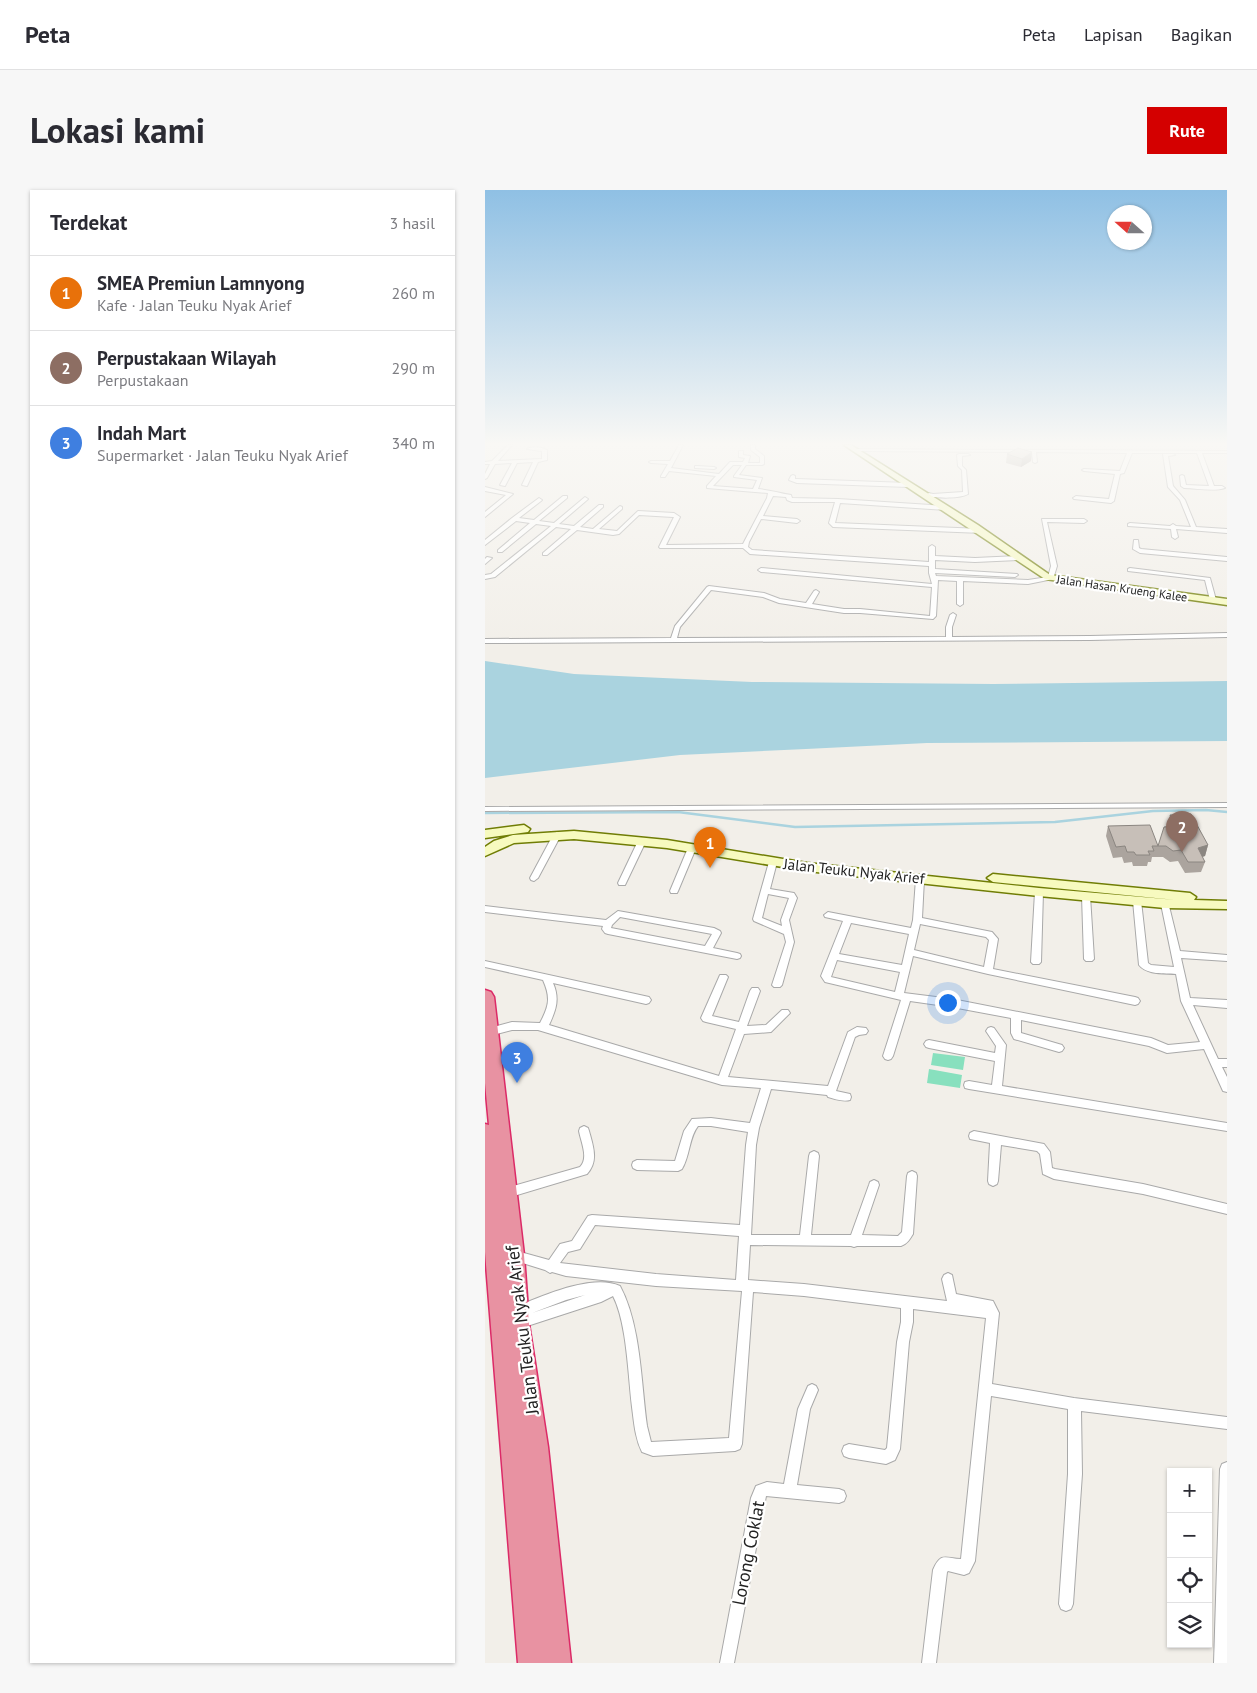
<!DOCTYPE html>
<html lang="id">
<meta charset="utf-8">
<style>
:root{--surface:#fff;--page:#f7f7f7;--text:#2b2b33;--muted:#7c7c81;--line:#e1e1e2;--accent:#d40000}
body{margin:0;font-family:"PT Sans",sans-serif;background:var(--page);color:var(--text)}
.controls{position:absolute;right:15px;bottom:15px;display:grid;overflow:hidden;border-radius:0px;box-shadow:0 1px 4px #0004}
.controls button{width:45px;height:45px;display:grid;place-items:center;padding:0;border:0;border-bottom:1px solid var(--line);background:var(--surface);color:var(--text);font:25px sans-serif}
.compass{position:absolute;left:622px;top:15px;width:45px;height:45px;border-radius:50%;background:var(--surface);box-shadow:0 1px 4px #0004;rotate:291deg}
.you{position:absolute;left:462px;top:812px;width:18px;height:18px;margin:-12px;border:4px solid #fff;border-radius:50%;background:#1a73e8;box-shadow:0 0 0 8px #1a73e833}
.badge{display:grid;place-items:center;width:32px;height:32px;border-radius:50%;background:var(--accent);color:#fff;font-size:16px;font-weight:700}
.pin{position:absolute;translate:-50% -41px;filter:drop-shadow(0 1px 2px #0008)}
.pin::after{content:'';position:absolute;top:26px;width:18px;height:15px;background:inherit;clip-path:polygon(0 0,100% 0,50% 100%)}
.list{margin:0;padding:0;list-style:none}
h2{display:flex;justify-content:space-between;align-items:center;height:65px;margin:0;padding:0 20px;font-size:21px}
h2 small{font-size:16px;font-weight:400;color:var(--muted)}
.list li{display:grid;grid-template-columns:32px 1fr auto;gap:15px;align-items:center;box-sizing:border-box;height:75px;padding:0 20px;border-top:1px solid var(--line)}
.list b{display:block;font-size:19px;white-space:nowrap}
.list p{margin:0;font-size:16px;white-space:nowrap;color:var(--muted)}
.list em{font-size:16px;font-style:normal;color:var(--muted)}
.icon{flex:none;width:28px;height:28px;fill:none;stroke:currentColor;stroke-width:2;stroke-linecap:round;stroke-linejoin:round}
.map{position:relative;flex:none;width:742px;height:1473px;overflow:hidden;border-radius:0px}
header{display:flex;align-items:center;gap:30px;box-sizing:border-box;height:70px;padding:0 25px;background:var(--surface);border-bottom:1px solid var(--line)}
header strong{font-size:24px}
nav{display:flex;gap:28px;margin-inline-start:auto;font-size:18px}
.intro{display:flex;align-items:center;justify-content:space-between;box-sizing:border-box;height:120px;padding:0 30px}
h1{margin:0;font-size:35px}
.button{padding:12px 22px;border-radius:0px;background:var(--accent);color:#fff;font-size:18px;font-weight:700}
main{display:flex;gap:30px;padding:0 30px}
aside{flex:1;background:var(--surface);border-radius:0px;box-shadow:0 1px 4px #0004}
.map>svg:first-child{display:block}
</style>
<header>
<strong>Peta</strong>
<nav><a>Peta</a><a>Lapisan</a><a>Bagikan</a></nav>
</header>
<div class="intro"><h1>Lokasi kami</h1><a class="button">Rute</a></div>
<main>
<aside>
<h2>Terdekat<small>3 hasil</small></h2>
<ul class="list">
<li><span class="badge" style="background:#e8710a">1</span><div><b>SMEA Premiun Lamnyong</b><p>Kafe · Jalan Teuku Nyak Arief</p></div><em>260 m</em></li>
<li><span class="badge" style="background:#8d6e63">2</span><div><b>Perpustakaan Wilayah</b><p>Perpustakaan</p></div><em>290 m</em></li>
<li><span class="badge" style="background:#3f7fe0">3</span><div><b>Indah Mart</b><p>Supermarket · Jalan Teuku Nyak Arief</p></div><em>340 m</em></li>
</ul>
</aside>
<div class="map">
<svg width="742" height="1473" viewBox="0 0 742 1473">
<rect width="100%" height="100%" fill="#f2efe9"/>
<path fill="#88e0be" d="M448 863 480 867 478 880 446 875Z
M444 879 477 885 475 898 442 893Z"/>
<path fill="#aad3df" d="M0 471 89 484 267 492 508 494 742 491V551L442 553 321 559 195 565 0 588Z"/>
<g fill="none" stroke-linecap="round" stroke-linejoin="round">
<path stroke="#aad3df" stroke-width="2.5" d="M0 623 193 622 310 637 570 632 668 621 721 620 742 622"/>
<defs>
<path id="street" d="M23 255H27L13 271 57 269V261L42 259C46 256 58 257 62 260V270L53 272 42 296 37 295 48 272 32 273 20 296 15 295 27 273 10 274 2 288 0 289V284L5 274H0V272L7 271Z
M194 255H198L186 278 234 284 245 272H258L260 268 254 267V261H258V265L265 266 263 273H275V267L266 260V255H270V259L279 266V274L277 275H261L254 285 277 288 273 299C285 300 294 303 306 305L307 308 353 309 461 316 464 318 461 320 355 313 350 333 497 339 500 341 497 343 348 337 344 333 350 312H307L302 310 301 307 288 306 278 326 312 329 315 331 312 333 276 329 264 352 263 357 267 360 444 372V357L447 355 450 357V366L490 368 534 366 537 368 534 370 490 372 450 370V379L532 384 533 385 530 387 450 383 451 386 543 390 563 387 566 376 557 329H599L602 331 599 333 562 332 572 376 568 389 543 394 478 391V414L475 416 472 414V391L453 390 451 426 448 429 375 423H359L294 413 278 407 226 400 195 437 192 448 461 447V437L465 425 468 423 471 425 467 437V447L605 446 742 443V447L605 450 0 453V449L186 448 190 436 222 397 224 396 279 403 295 409 321 413 329 401 331 400 334 402 327 414 359 419H375L445 426 447 397 276 382 273 380 276 378 447 394 444 383V376L265 364 258 358H175L174 357 189 327H188L154 325 134 344 128 345 92 340 62 365H58V363L86 339 71 337 10 387 0 389V385L6 384 66 336 51 334 17 362H13V360L45 333 31 331 0 355V350L27 328 54 308 57 310 56 311 34 328 49 330 78 306H82V308L54 331 69 333 100 307 103 309 102 310 74 334 89 336 114 315H118V317L95 337 108 339 135 316 137 317V319L114 339 132 341 153 321 189 323 195 327 181 355 258 354 282 308 283 303 222 298V296L231 286 184 281 180 287H176V286L183 274 166 273 164 272 166 271H185ZM248 275H257L249 286V287L272 290 268 299 228 296Z
M370 259 742 261V263H717L729 296H737L740 298C728 302 711 298 699 298L696 296 695 286 697 285 699 286 701 295 724 296 712 263H647L639 283 635 284 629 311 626 313 589 309 588 308 591 306 624 309 630 284 599 281 597 280 599 279 635 281 642 263 551 262 552 272 550 273 548 272 547 262 368 261V259Z
M474 264H483L485 265 477 266V276L481 280 483 304C475 309 451 308 442 306L441 305 444 303 448 304 478 302 477 280 473 276 472 265Z
M678 264H688L690 265 683 266 688 296 700 310 711 337 742 339V343L691 339 693 347 690 349 687 347 686 339 643 336V334L645 333 685 336 688 334 691 336 706 337 695 310 683 297Z
M212 276 229 277 231 278 229 279 210 278V276Z
M308 285 310 286V289H312L423 293 426 295 423 297 312 293 304 290 306 286Z
M0 297 28 304 0 327V322L21 305 0 301Z
M649 350H653L654 358 656 359 742 367V371L655 363 648 359Z
M2 367 7 368 0 374V369Z
M645 378 725 388 731 410 728 412 725 410 720 390 643 381V379Z
M742 613V617L0 621V617Z
M72 642 76 645 53 688 49 691 46 690 45 688 68 645Z
M157 648 161 651 141 693 140 695H134L133 693 153 651Z
M207 655 211 658 193 701 192 703H186L185 701 203 658Z
M288 669 292 672 285 699 309 703 312 708 304 730 309 752 297 795 295 797H289L287 795 301 752 299 744 269 731 268 729 284 672ZM283 704 304 708 296 730 297 736 277 728Z
M435 686 439 689 437 728 507 742 513 749 508 779 650 807 653 808 655 811 653 814 650 815 503 784 428 766 419 803 467 809 666 848 683 855 715 852 696 811 691 784C679 783 662 785 654 775L648 711 652 708 656 711 663 773 666 775 689 777 676 714 677 712H683L695 761 742 765V771L696 768 705 808 742 810V818L708 815 733 869H742V877H737L742 887V902L738 901 719 859 682 863 664 856 536 830V843L577 855 579 858 577 861 574 862 529 849 526 843V828L467 817 425 811 408 866 406 869 403 870 400 869 398 866 416 810 340 792 336 786 358 731 340 727 339 725 343 722 426 738 428 730 431 689ZM366 733 424 744 417 775 354 764ZM435 734 501 747 504 750 499 777 429 760ZM352 770 415 782 410 802 346 787Z
M554 699 558 702 556 772 554 774H548L546 772 550 702Z
M601 703 605 706 609 769 607 771H601L599 769 597 706Z
M0 716 121 730 133 721 229 738 235 741 236 743 228 758 252 763 255 764 256 766 255 768 252 769 123 744 120 743 117 739 118 736 0 722ZM135 727 227 744 220 756 126 738 127 735Z
M0 771 164 807 166 810 164 813 161 814 68 793C75 809 71 820 64 835L234 886 251 839 221 832 218 831 216 828 235 785H241L243 787 227 826 254 832 265 801 267 798H273L275 801 262 836 281 835 297 820H303L305 823 286 842 259 844 243 887 343 896 363 842 372 837 381 838 383 841 381 844 374 845 370 847 351 901 365 904 366 907 365 910C358 912 350 909 343 907L342 905 286 899 274 938 271 955 266 1045H315L324 966 325 963 329 961 333 963 334 966 326 1045H366L384 995 385 992 389 990 393 992 394 995 377 1045 413 1046 417 1042 422 986 423 983 427 981 431 983 432 986 428 1044C425 1049 422 1054 416 1056H372L369 1057 366 1056 265 1055 263 1090 319 1094 462 1111 457 1089 459 1085 463 1083 467 1085 471 1104 508 1111 514 1123 507 1194 589 1208 742 1227V1239L596 1221 597 1284 588 1414 586 1419 581 1421 576 1419 574 1414 583 1284V1219L506 1206 490 1371 484 1383 479 1385 463 1381 462 1382 451 1473H437L448 1380C456 1361 461 1369 476 1369L501 1128 428 1119V1132L424 1152 415 1259 410 1270 401 1274 364 1268 359 1266 357 1261 359 1256 364 1254 400 1260 402 1258 412 1152 416 1132V1118L319 1106 268 1102 257 1254 255 1259 250 1261 168 1266 157 1262C150 1248 149 1232 147 1217 143 1185 142 1133 128 1106L116 1112 33 1139 29 1137 27 1133 29 1129 31 1128 28 1126 26 1122 28 1118C55 1107 107 1083 135 1096 156 1135 156 1193 162 1236L166 1252 244 1248 257 1101 171 1096 81 1086 67 1082 65 1083 60 1080 28 1070 24 1069 22 1065 24 1061 28 1060 64 1070 75 1054 87 1051 103 1026 107 1025 255 1035 261 955 263 942 226 936H213C204 947 205 966 197 979L193 981 152 980 148 978 147 975 148 972 152 970 190 971 199 941 207 929 226 928 265 933 276 898 237 895 53 840H27L4 846 1 845V839L27 832 55 833C64 816 66 808 58 790L0 777ZM110 1035 254 1046 251 1090 171 1084 75 1073 83 1062 95 1059ZM100 1105 47 1123 81 1110Z
M506 837 509 838 521 855 517 896 742 933V941L484 899 480 898 479 895 480 892 484 891 507 895 510 871 444 858 441 857 439 854 441 851 444 850 510 863 511 856 501 841 503 838Z
M99 936 103 938 104 941C108 956 114 971 102 984L22 1008 18 1007 17 1003 18 999 95 977C104 968 96 952 94 941L95 938Z
M489 941 559 954 565 962 567 978 570 979 658 994 742 1014V1024L658 1004 569 989 558 984 555 964 552 961 516 955 513 991 512 994 508 996 504 994 503 991 505 953 485 949 484 946 485 943Z
M327 1194 331 1196 333 1200 325 1219 312 1295 354 1299 359 1301 361 1306 359 1311 354 1313 281 1306 249 1473H235L266 1308 271 1296 282 1292 299 1294 313 1219 323 1196Z
M742 1272V1473H729L735 1279 737 1274Z"/>
<path id="secondary" d="M359 255H366L493 335 565 385 742 409V415L560 389Z
M39 635 45 639 43 642 0 648V640Z
M89 641 182 650 322 673 554 698 691 710 508 692 502 688 508 684 705 703 711 707 709 710 742 711V719L680 718 554 706 322 681 182 658 89 649 29 653 0 666V657L9 651 28 645Z"/>
<path id="highway" d="M0 800 6 802 9 807 39 1065 44 1134 63 1257 86 1473H33L0 1062V934L4 935 0 893Z"/>
</defs>
<use href="#street" stroke="#a9a9a9" stroke-width="2"/>
<use href="#secondary" stroke="#707d05" stroke-width="3"/>
<use href="#highway" stroke="#dc2a67" stroke-width="3"/>
<use href="#street" fill="#fff" fill-rule="evenodd"/>
<use href="#secondary" fill="#f7fabf" fill-rule="evenodd"/>
<use href="#highway" fill="#e892a2" fill-rule="evenodd"/>
</g>
<path fill="#aba49e" d="M522 264 546 271 536 277 521 273Z
M685 625 723 655 720 666 717 667 720 672 716 682 700 683 693 671 685 672 678 667H667L666 672H663L662 676H648L647 672 639 673 637 667 628 668 621 646 623 636 673 656 682 637Z"/>
<path fill="#8b8681" d="M547 262 546 271 536 277 537 269Z
M723 655 720 666 710 669 713 658Z"/>
<path fill="#c7bfb8" stroke="#8b8681" d="M533 258 547 262 537 269 522 264Z
M706 624 723 655 713 658 720 672H703L696 660 688 661 681 656H667L669 661H663L665 665H651L649 662H642L640 656 631 657 623 636 665 635 673 656 679 637 690 636 685 625Z"/>
<linearGradient id="sky" x2="0" y2="1"><stop stop-color="#8fc0e4"/><stop offset="0.55" stop-color="#f9f8f5"/><stop offset="1" stop-color="#f9f8f5" stop-opacity="0"/></linearGradient>
<rect width="742" height="461" fill="url(#sky)"/>
<g text-anchor="middle" dominant-baseline="central" stroke-width="4.5" stroke-linejoin="round" paint-order="stroke">
<g font-size="12" fill="#222" stroke="#fff">
<text transform="translate(637 398) rotate(8)">Jalan Hasan Krueng Kalee</text>
</g>
<g font-size="15" fill="#222" stroke="#fff">
<text transform="translate(369 681) rotate(6)">Jalan Teuku Nyak Arief</text>
</g>
<g font-size="18" fill="#222" stroke="#fff">
<text transform="translate(37 1140) rotate(-97)">Jalan Teuku Nyak Arief</text>
<text transform="translate(263 1363) rotate(-79)">Lorong Coklat</text>
</g>
</g>
</svg>
<div class="controls">
<button>+</button>
<button>−</button>
<button><svg class="icon" aria-label="locate" viewBox="0 0 24 24"><circle cx="12" cy="12" r="6"/><path d="M12 2v4M12 18v4M2 12h4M18 12h4"/></svg></button>
<button><svg class="icon" aria-label="layers" viewBox="0 0 24 24"><path d="M12 4l9 5-9 5-9-5zM3 14l9 5 9-5"/></svg></button>
</div>
<svg class="compass" viewBox="-18 -18 36 36"><path d="M0-13l5 13h-10z" fill="#e53935"/><path d="M0 13l5-13h-10z" fill="#7c7c81"/></svg>
<div class="you"></div>
<div class="pin badge" style="left:225px;top:678px;background:#e8710a">1</div>
<div class="pin badge" style="left:697px;top:662px;background:#8d6e63">2</div>
<div class="pin badge" style="left:32px;top:893px;background:#3f7fe0">3</div>
</div>
</main>
